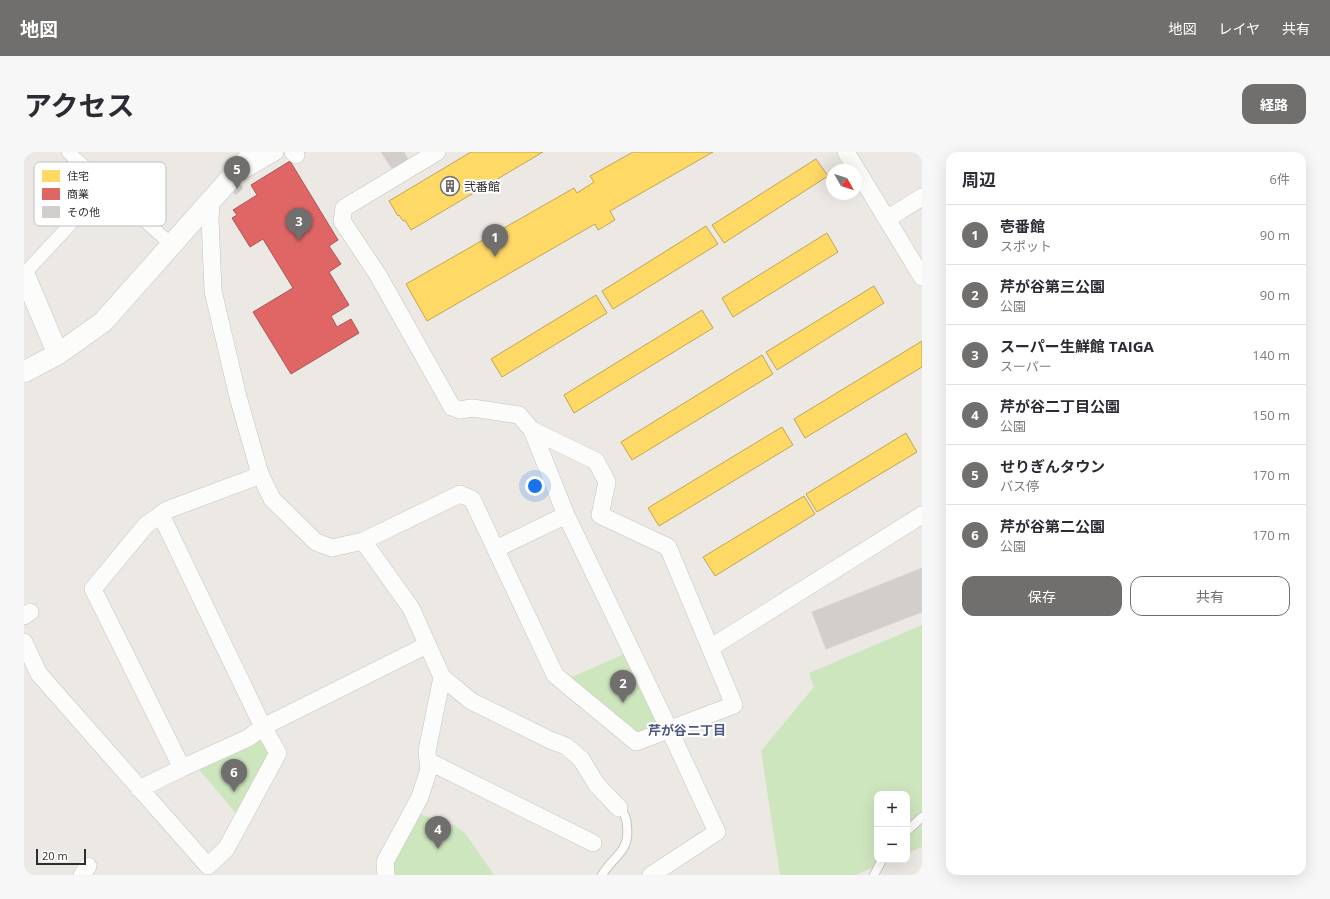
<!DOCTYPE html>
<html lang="ja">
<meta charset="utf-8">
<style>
:root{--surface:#fff;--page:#f7f7f7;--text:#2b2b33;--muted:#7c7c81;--line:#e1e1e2;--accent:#706f6e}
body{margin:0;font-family:"Open Sans","Noto Sans JP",sans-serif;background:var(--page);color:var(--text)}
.controls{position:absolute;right:12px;bottom:12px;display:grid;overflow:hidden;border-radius:8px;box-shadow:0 4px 16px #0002}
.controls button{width:36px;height:36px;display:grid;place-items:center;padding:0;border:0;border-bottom:1px solid var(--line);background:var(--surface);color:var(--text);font:20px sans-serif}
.compass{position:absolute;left:802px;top:12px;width:36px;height:36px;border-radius:50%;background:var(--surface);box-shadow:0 4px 16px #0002;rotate:129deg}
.scale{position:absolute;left:12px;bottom:10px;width:50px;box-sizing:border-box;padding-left:4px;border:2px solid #2e2e2e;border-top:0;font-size:11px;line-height:14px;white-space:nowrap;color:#2e2e2e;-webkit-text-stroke:3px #fff;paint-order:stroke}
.you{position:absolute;left:511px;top:334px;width:14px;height:14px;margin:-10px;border:3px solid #fff;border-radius:50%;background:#1a73e8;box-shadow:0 0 0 6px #1a73e833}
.badge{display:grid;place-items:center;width:26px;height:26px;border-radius:50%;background:var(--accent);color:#fff;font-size:13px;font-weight:700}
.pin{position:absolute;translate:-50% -33px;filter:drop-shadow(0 1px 2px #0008)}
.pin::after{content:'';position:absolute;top:21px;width:14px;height:12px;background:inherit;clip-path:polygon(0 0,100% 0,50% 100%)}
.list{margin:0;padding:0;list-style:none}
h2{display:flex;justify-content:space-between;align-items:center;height:52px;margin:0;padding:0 16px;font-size:17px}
h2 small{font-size:13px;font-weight:400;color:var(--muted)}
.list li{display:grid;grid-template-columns:26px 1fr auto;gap:12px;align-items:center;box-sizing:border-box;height:60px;padding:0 16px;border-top:1px solid var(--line)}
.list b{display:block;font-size:15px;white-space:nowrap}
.list p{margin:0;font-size:13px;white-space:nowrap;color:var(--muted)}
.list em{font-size:13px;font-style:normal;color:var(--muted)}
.actions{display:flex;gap:8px;padding:12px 16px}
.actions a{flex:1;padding:9px 0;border:1px solid var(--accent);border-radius:12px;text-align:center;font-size:14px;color:var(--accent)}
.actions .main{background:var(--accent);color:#fff}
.map{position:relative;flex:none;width:898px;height:723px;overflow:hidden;border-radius:12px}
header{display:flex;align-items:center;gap:24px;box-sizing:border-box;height:56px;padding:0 20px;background:var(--accent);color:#fff}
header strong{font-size:19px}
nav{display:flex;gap:22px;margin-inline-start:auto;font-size:14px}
.intro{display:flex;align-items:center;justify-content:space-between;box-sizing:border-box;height:96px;padding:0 24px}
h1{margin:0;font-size:28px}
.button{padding:10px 18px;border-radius:12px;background:var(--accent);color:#fff;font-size:14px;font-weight:700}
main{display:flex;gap:24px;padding:0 24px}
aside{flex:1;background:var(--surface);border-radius:12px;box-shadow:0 4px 16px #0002}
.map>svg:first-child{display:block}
</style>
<header>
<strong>地図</strong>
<nav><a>地図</a><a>レイヤ</a><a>共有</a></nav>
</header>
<div class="intro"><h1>アクセス</h1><a class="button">経路</a></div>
<main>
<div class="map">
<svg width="898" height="723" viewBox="0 0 898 723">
<rect width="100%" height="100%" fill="#ece8e4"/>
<path fill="#cee6be" d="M898 473V695L883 701V642H853V708H867L832 723H756L737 599 790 535 785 521Z
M603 501 636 574 613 583 543 527Z
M236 583 247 602 214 664 173 615Z
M395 662 428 672 441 681 470 723H370L368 712Z"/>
<path fill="#ffd966" stroke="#c0a655" d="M447 0H519L387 78 381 68 379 69 375 63 374 64 365 49Z
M609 0H689L586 59 591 68 574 78 571 72 403 169 382 132 550 36 553 41 570 30 566 24Z
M792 7 804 24 700 91 688 73Z
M682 74 694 92 589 157 578 139Z
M803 81 814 100 709 165 698 146Z
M850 134 860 151 753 218 742 200Z
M572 143 583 161 478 225 467 207Z
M678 158 689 176 550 261 540 243Z
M898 189V215L781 286 770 267Z
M738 203 749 222 608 308 597 290Z
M758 275 769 293 635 374 624 356Z
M882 281 893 300 793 360 782 342Z
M780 344 791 362 691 424 679 405Z"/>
<path fill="#e06666" stroke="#ab5555" d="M266 9 314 88 305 94 317 112 305 120 325 153 307 164 313 175 327 167 335 181 267 222 229 160 269 136 239 87 226 95 208 66 213 63 209 58 233 43 227 33Z"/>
<path fill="#d1cecb" stroke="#d7d4d0" d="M357 0H380L385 9 369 18Z
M216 32 219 36 212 43 209 40Z
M898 416V460L802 497 788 460Z"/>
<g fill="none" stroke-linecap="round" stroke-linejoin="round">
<defs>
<path id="service" d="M883 679 898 665
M578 723C589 704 606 700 603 675 603 666 601 663 595 656
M850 723 858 708"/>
<path id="pedestrian" d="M44 0 148 93
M0 122 82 34"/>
<path id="minor" d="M269 0 272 3
M413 0 320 56 318 69 354 123 428 255 436 258 448 256 495 263 508 278 542 363 472 397
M822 0 898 125
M218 19 251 0
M187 49 186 67 189 139 214 245 236 322 248 347 292 390 308 396 339 389 436 342 448 347 531 523 612 590 710 553 644 395 576 363 583 330 572 309 508 278
M863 67 898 45
M542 363 645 577 693 680 627 723
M339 389 387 456 418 525 403 599 405 617 396 645 361 710 362 723
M0 464 6 460
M0 490 15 522 184 714 202 697 254 601 239 575 137 363
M686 496 898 363
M418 525 447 549 526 588 542 594 557 607 573 633 595 656
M404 609 569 691
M158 616 69 437 122 373 143 358 237 323
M115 637 158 616 224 586 239 575 403 493
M58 723 64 714"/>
<path id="tertiary" d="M0 122 34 202
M0 220 34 202 79 170 230 0"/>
</defs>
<use href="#service" stroke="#c5c4c5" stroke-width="10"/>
<use href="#pedestrian" stroke="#c5c4c5" stroke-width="14"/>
<use href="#minor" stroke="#c5c4c5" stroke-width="18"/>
<use href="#tertiary" stroke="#c5c4c5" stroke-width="22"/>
<use href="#service" stroke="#fcfcfb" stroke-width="8"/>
<use href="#pedestrian" stroke="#fcfcfb" stroke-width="13"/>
<use href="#minor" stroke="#fcfcfb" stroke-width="17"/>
<use href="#tertiary" stroke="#fcfcfb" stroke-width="21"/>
</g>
<defs>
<symbol id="building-ring" viewBox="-11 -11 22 22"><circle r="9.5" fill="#fff" stroke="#706f6e" stroke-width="1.5"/><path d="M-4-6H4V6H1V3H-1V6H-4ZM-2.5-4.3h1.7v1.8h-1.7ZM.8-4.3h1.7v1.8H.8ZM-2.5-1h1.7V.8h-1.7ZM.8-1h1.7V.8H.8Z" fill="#706f6e"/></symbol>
</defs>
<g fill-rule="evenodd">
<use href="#building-ring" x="415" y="23" width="22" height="22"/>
</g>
<g text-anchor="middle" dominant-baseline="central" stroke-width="4" stroke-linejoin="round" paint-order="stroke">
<g font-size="12" fill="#2e2e2e" stroke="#fff" text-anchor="start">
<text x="440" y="34">弐番館</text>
</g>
<g font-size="13" font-weight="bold" fill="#4d5680" stroke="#fff">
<text x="663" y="578">芹が谷二丁目</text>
</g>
</g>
<rect x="10" y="10" width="132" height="64" rx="6" fill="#fff" stroke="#c0c0c0" stroke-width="1"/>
<rect x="18" y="18" width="18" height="12" fill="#ffd966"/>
<rect x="18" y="36" width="18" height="12" fill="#e06666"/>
<rect x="18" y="54" width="18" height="12" fill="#d1cecb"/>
<g font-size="11" fill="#2e2e2e">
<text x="43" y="28">住宅</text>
<text x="43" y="46">商業</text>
<text x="43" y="64">その他</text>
</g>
</svg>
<div class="controls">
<button>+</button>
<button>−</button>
</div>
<svg class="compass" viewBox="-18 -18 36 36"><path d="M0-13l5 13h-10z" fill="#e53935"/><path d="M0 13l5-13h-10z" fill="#7c7c81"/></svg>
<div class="scale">20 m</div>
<div class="you"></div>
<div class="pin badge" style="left:471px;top:105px">1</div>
<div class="pin badge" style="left:599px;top:551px">2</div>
<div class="pin badge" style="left:275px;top:89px">3</div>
<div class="pin badge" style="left:414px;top:697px">4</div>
<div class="pin badge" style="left:213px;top:37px">5</div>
<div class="pin badge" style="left:210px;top:640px">6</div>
</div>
<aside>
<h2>周辺<small>6件</small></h2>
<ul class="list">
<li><span class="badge">1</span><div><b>壱番館</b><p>スポット</p></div><em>90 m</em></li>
<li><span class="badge">2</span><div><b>芹が谷第三公園</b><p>公園</p></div><em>90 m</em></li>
<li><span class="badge">3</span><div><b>スーパー生鮮館 TAIGA</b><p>スーパー</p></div><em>140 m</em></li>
<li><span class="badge">4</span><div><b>芹が谷二丁目公園</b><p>公園</p></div><em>150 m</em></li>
<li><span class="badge">5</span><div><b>せりぎんタウン</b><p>バス停</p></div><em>170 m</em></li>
<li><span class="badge">6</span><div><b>芹が谷第二公園</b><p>公園</p></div><em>170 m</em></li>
</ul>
<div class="actions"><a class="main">保存</a><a>共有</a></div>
</aside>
</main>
